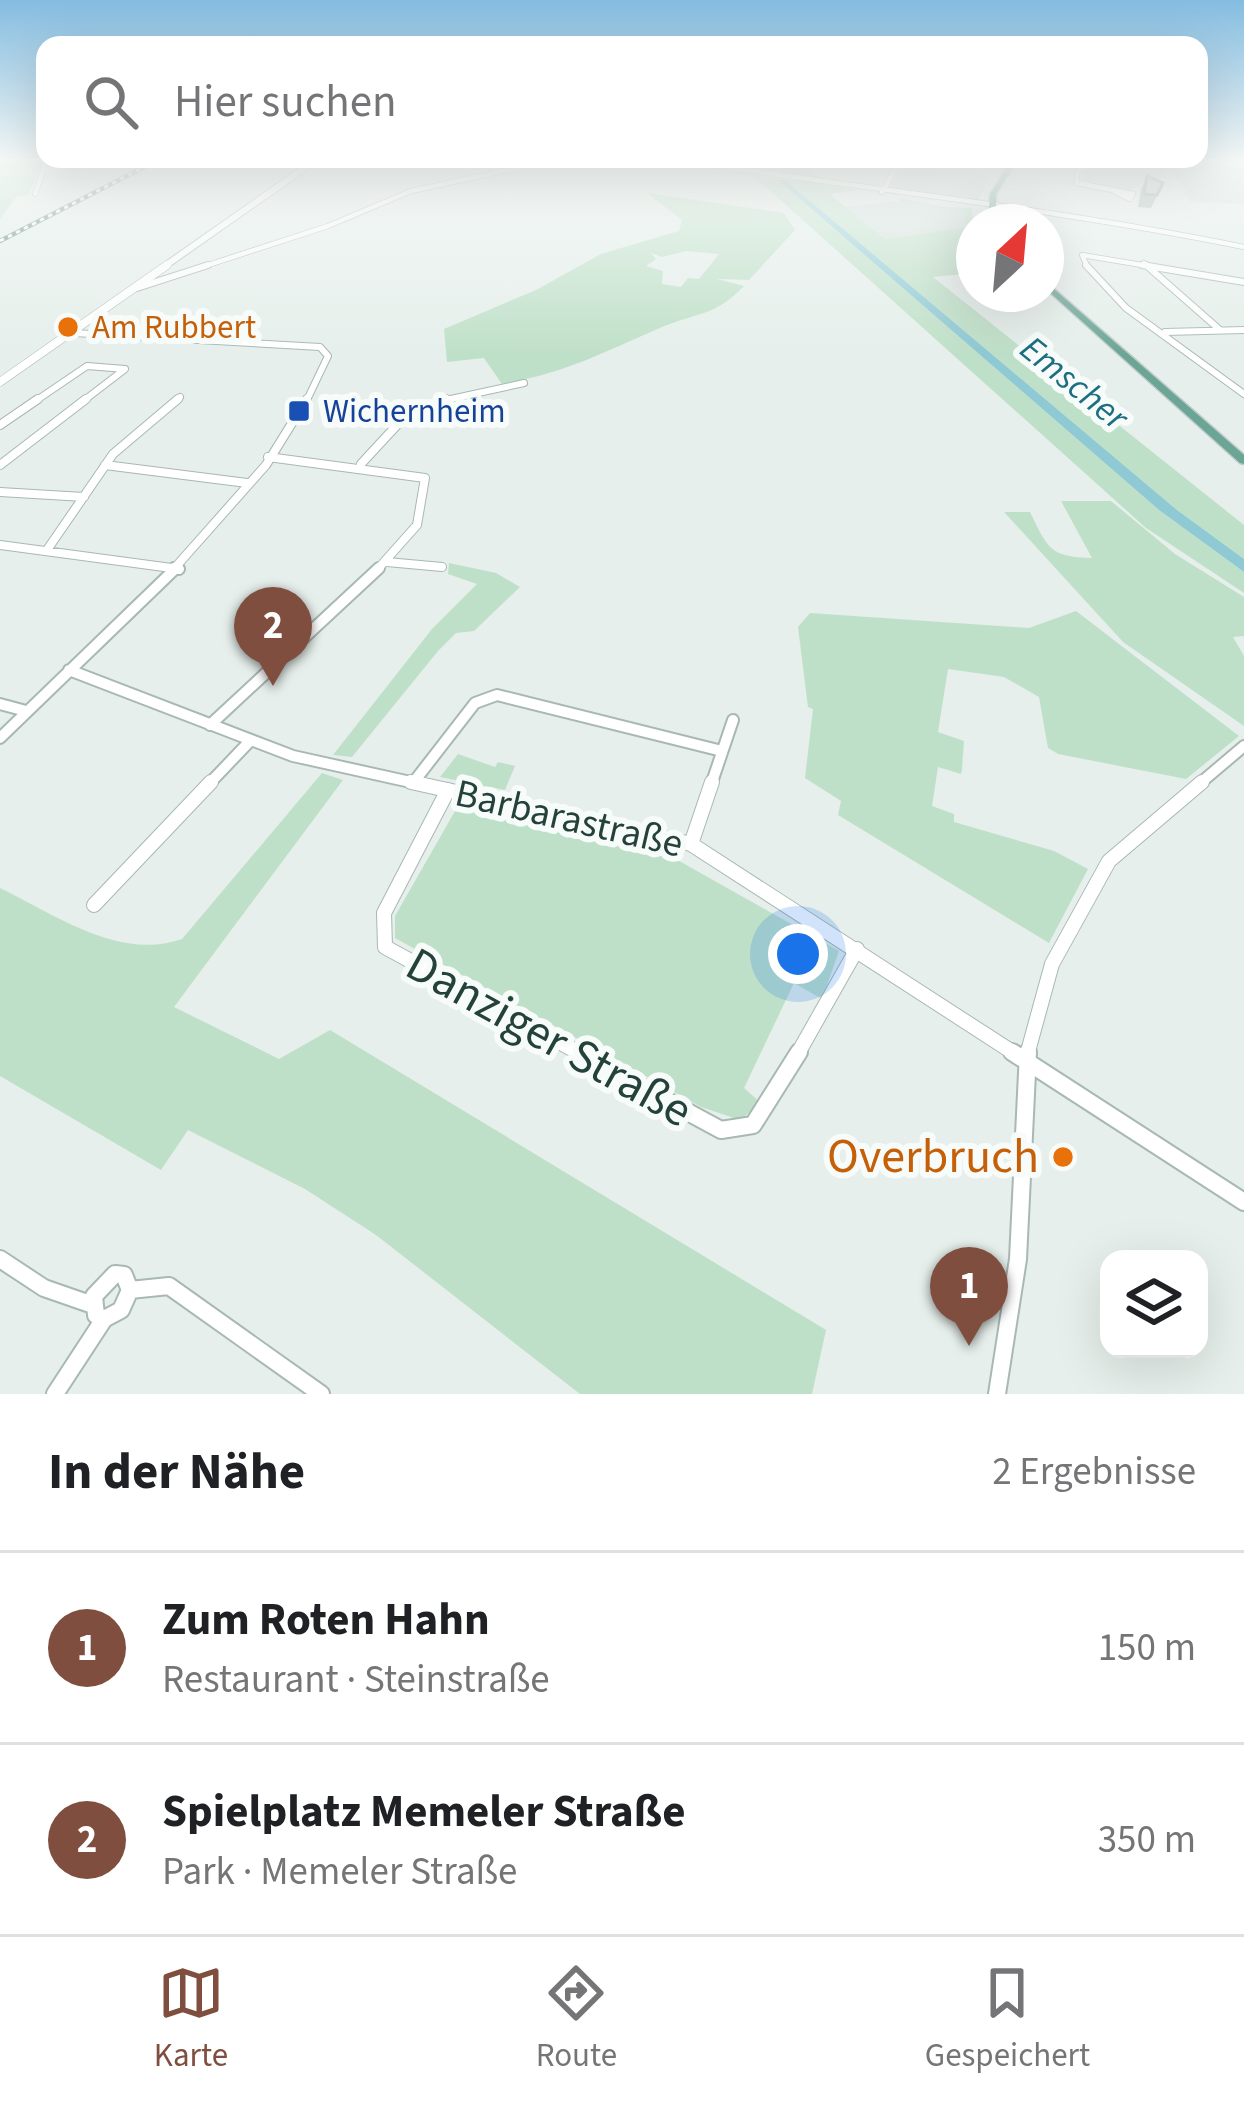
<!DOCTYPE html>
<html lang="de">
<meta charset="utf-8">
<style>
:root{--surface:#fff;--page:#f2f2f2;--text:#202124;--muted:#757577;--line:#e0e0e0;--accent:#7f4e3f}
body{margin:0;font-family:"Source Sans 3",sans-serif;background:var(--page);color:var(--text)}
.controls{position:absolute;right:36px;bottom:36px;display:grid;overflow:hidden;border-radius:24px;box-shadow:0 12px 48px #0002}
.controls button{width:108px;height:108px;display:grid;place-items:center;padding:0;border:0;border-bottom:3px solid var(--line);background:var(--surface);color:var(--text);font:60px sans-serif}
.compass{position:absolute;left:956px;top:204px;width:108px;height:108px;border-radius:50%;background:var(--surface);box-shadow:0 12px 48px #0002;rotate:26deg}
.you{position:absolute;left:798px;top:954px;width:42px;height:42px;margin:-30px;border:9px solid #fff;border-radius:50%;background:#1a73e8;box-shadow:0 0 0 18px #1a73e833}
.badge{display:grid;place-items:center;width:78px;height:78px;border-radius:50%;background:var(--accent);color:#fff;font-size:39px;font-weight:700}
.pin{position:absolute;translate:-50% -99px;filter:drop-shadow(0 3px 6px #0008)}
.pin::after{content:'';position:absolute;top:63px;width:42px;height:36px;background:inherit;clip-path:polygon(0 0,100% 0,50% 100%)}
.list{margin:0;padding:0;list-style:none}
h2{display:flex;justify-content:space-between;align-items:center;height:156px;margin:0;padding:0 48px;font-size:51px}
h2 small{font-size:39px;font-weight:400;color:var(--muted)}
.list li{display:grid;grid-template-columns:78px 1fr auto;gap:36px;align-items:center;box-sizing:border-box;height:192px;padding:0 48px;border-top:3px solid var(--line)}
.list b{display:block;font-size:45px;white-space:nowrap}
.list p{margin:0;font-size:39px;white-space:nowrap;color:var(--muted)}
.list em{font-size:39px;font-style:normal;color:var(--muted)}
.icon{flex:none;width:66px;height:66px;fill:none;stroke:currentColor;stroke-width:2;stroke-linecap:round;stroke-linejoin:round}
.map{position:relative;flex:none;width:1244px;height:1394px;overflow:hidden}
.search{position:absolute;background:var(--surface);box-shadow:0 12px 48px #0002;left:36px;right:36px;top:36px;height:132px;display:flex;align-items:center;gap:30px;box-sizing:border-box;padding:0 42px;border-radius:24px;color:var(--muted);font-size:45px}
.sheet{height:540px;background:var(--surface)}
nav{display:flex;justify-content:space-around;align-items:center;box-sizing:border-box;height:168px;border-top:3px solid var(--line);background:var(--surface);font-size:33px;color:var(--muted)}
nav a{display:grid;justify-items:center;gap:6px}
nav .on{color:var(--accent)}
.map>svg:first-child{display:block}
</style>
<div class="map">
<svg width="1244" height="1394" viewBox="0 0 1244 1394">
<rect width="100%" height="100%" fill="#e6efeb"/>
<path fill="#d4dfda" d="M1098 160H1196L1244 168V204L1191 202 1182 192 1188 190 1169 171 1128 191 1081 183 1082 172Z
M912 163 989 177 977 202 888 190 900 169Z
M898 198 963 210 969 227 885 239 846 207 901 201Z"/>
<path fill="#bfe0c8" fill-rule="evenodd" d="M0 160H44L28 195 17 196 0 219Z
M758 160C786 160 807 161 825 185L858 190 830 194 885 239 968 227 963 210 935 207 972 208 974 273 933 277 1244 525V559L1177 510 785 180H800Z
M756 178 777 179 1159 510 1244 572V593L1146 528Z
M647 193 784 213 795 230 749 280 717 279 744 286C714 317 698 312 662 327 601 353 569 372 502 384L484 358 447 362 444 329 536 290 601 254 679 231 682 220ZM686 251 719 254 699 279 688 278 681 287 662 284 663 271 646 266 656 259 651 253 662 257Z
M1061 501H1111L1175 554 1244 597V636L1233 637 1244 656V726L1123 642 1004 512H1030C1048 549 1050 557 1092 558Z
M449 563 496 573 520 587 474 631 456 633 438 651 352 757 333 755 432 629 477 584 448 574Z
M1076 611 1239 736 1186 779 1058 754 1048 748 1039 697 1004 677 948 669 938 732 964 741 962 769 961 774 938 767 932 806 954 814V822L1054 851 1088 869 1049 943 838 815 841 801 805 778 813 709 808 707 798 627 810 613 1029 628Z
M458 754 495 767 498 762 515 766 505 790 440 777Z
M322 773 343 780 174 1007 279 1059 330 1030 826 1330 812 1394H580L376 1235 305 1189 188 1130 161 1170 0 1076V888C56 915 119 961 182 939Z
M459 804 651 845 839 951 822 999 794 983 744 1088 761 1103 740 1120 701 1107 395 938V916Z"/>
<path fill="#8ec9d4" d="M777 179 785 180 1177 510 1244 559V572L1159 510Z"/>
<g fill="none" stroke-linecap="round" stroke-linejoin="round">
<defs>
<path id="minor-far5" d="M677 160C866 189 1057 209 1244 247
M846 160 896 168
M980 160 1010 167
M1080 160 1085 166 1077 172V183L1133 194 1130 199 1115 192
M1202 160 1244 167
M882 192 896 168 912 160
M35 194 47 160
M1144 263 1149 268
M199 268 328 226 411 191 554 160
M1088 268 1082 255 1160 268"/>
<path id="minor-far4" d="M1086 265 1126 308 1244 394
M1142 265 1244 282
M1146 265 1220 330
M137 288 208 265
M1165 332 1244 330
M74 333 320 347 328 356 306 402
M34 402 87 366 125 369 82 402
M174 402 180 397
M437 402 524 383"/>
<path id="minor-far3" d="M0 425 38 399
M268 457 425 478 417 525 376 571
M361 464 398 424 446 399
M0 465 86 399
M105 465 247 483
M0 492 84 497
M0 545 179 569
M47 550 113 454 178 399
M387 562 442 567
M172 571 266 465 307 399"/>
<path id="minor-far2" d="M174 568 179 569
M69 670 293 756 424 785
M0 704 26 711
M210 725 379 568
M0 738 176 568
M413 783 475 703 497 695 722 751
M208 785 250 741
M711 785 733 720
M1198 785 1244 746"/>
<path id="minor-far1" d="M411 782 691 844 1017 1055
M448 790 384 913 385 947 583 1055
M691 844 712 782
M94 905 211 782
M797 1055 857 949
M1027 1055 1052 964 1109 861 1202 782"/>
<path id="minor" d="M577 1052 721 1130 753 1125 799 1052
M1012 1052 1244 1202
M0 1259 44 1288 93 1305
M115 1274 124 1275 130 1290 121 1310 104 1319 96 1315 94 1296Z
M130 1290 169 1286 321 1394
M55 1394 104 1319
M997 1394 1018 1259 1028 1052"/>
<path id="secondary-far1" d="M162 268 316 160"/>
<path id="secondary" d="M0 382 167 265"/>
<path id="primary" d="M1012 160H1018L996 194V222H988L990 194Z
M1046 282 1244 455V464L1240 463 1046 289Z"/>
</defs>
<use href="#minor-far5" stroke="#a8b8b2" stroke-width="6"/>
<use href="#minor-far4" stroke="#a8b8b2" stroke-width="8"/>
<use href="#minor-far3" stroke="#a8b8b2" stroke-width="10"/>
<use href="#minor-far2" stroke="#a8b8b2" stroke-width="14"/>
<use href="#minor-far1" stroke="#a8b8b2" stroke-width="16"/>
<use href="#minor" stroke="#a8b8b2" stroke-width="20"/>
<use href="#secondary-far1" stroke="#a4bbb3" stroke-width="8"/>
<use href="#secondary" stroke="#a4bbb3" stroke-width="9"/>
<use href="#primary" stroke="#c2cac8" stroke-width="3"/>
<use href="#minor-far5" stroke="#fff" stroke-width="4.5"/>
<use href="#minor-far4" stroke="#fff" stroke-width="6"/>
<use href="#minor-far3" stroke="#fff" stroke-width="8"/>
<use href="#minor-far2" stroke="#fff" stroke-width="10"/>
<use href="#minor-far1" stroke="#fff" stroke-width="14"/>
<use href="#minor" stroke="#fff" stroke-width="16"/>
<use href="#secondary-far1" stroke="#fff" stroke-width="6"/>
<use href="#secondary" stroke="#fff" stroke-width="8"/>
<use href="#primary" fill="#6aa596" fill-rule="evenodd"/>
<defs>
<path id="rail" d="M0 241 158 160"/>
</defs>
<use href="#rail" stroke="#5f7d75" stroke-width="4.5"/>
<use href="#rail" stroke="#f7fbf9" stroke-width="3" stroke-dasharray="4.5" stroke-linecap="butt"/>
</g>
<path fill="#a1aea9" d="M1147 176 1163 183 1151 208 1138 207 1141 189Z"/>
<path fill="#bbcac4" stroke="#838d89" stroke-width="3" d="M1147 176 1163 183 1157 195 1144 194Z"/>
<linearGradient id="sky" x2="0" y2="1"><stop stop-color="#84bce0"/><stop offset="0.45" stop-color="#f4f8f6"/><stop offset="1" stop-color="#f4f8f6" stop-opacity="0"/></linearGradient>
<rect width="1244" height="355" fill="url(#sky)"/>
<g fill="#e8710a" stroke="#f7fbf9" stroke-width="4.5">
<circle cx="68" cy="327" r="12"/>
<circle cx="1063" cy="1157" r="12"/>
</g>
<rect fill="#1a4fb4" stroke="#f7fbf9" stroke-width="4.5" x="287" y="399" width="24" height="24" rx="6"/>
<g text-anchor="middle" dominant-baseline="central" stroke-width="12" stroke-linejoin="round" paint-order="stroke">
<g font-size="33" fill="#c56008" stroke="#f7fbf9" text-anchor="start">
<text x="92" y="327">Am Rubbert</text>
</g>
<g font-size="33" fill="#164399" stroke="#f7fbf9" text-anchor="start">
<text x="323" y="411">Wichernheim</text>
</g>
<g font-size="36" font-style="italic" fill="#1c6f80" stroke="#f7fbf9">
<text transform="translate(1074 383) rotate(39)">Emscher</text>
</g>
<g font-size="39" fill="#24423a" stroke="#f7fbf9">
<text transform="translate(569 819) rotate(13)">Barbarastraße</text>
</g>
<g font-size="48" fill="#24423a" stroke="#f7fbf9">
<text transform="translate(549 1038) rotate(29)">Danziger Straße</text>
</g>
<g font-size="48" fill="#c56008" stroke="#f7fbf9" text-anchor="end">
<text x="1039" y="1157">Overbruch</text>
</g>
</g>
</svg>
<div class="controls">
<button><svg class="icon" aria-label="layers" viewBox="0 0 24 24"><path d="M12 4l9 5-9 5-9-5zM3 14l9 5 9-5"/></svg></button>
</div>
<svg class="compass" viewBox="-18 -18 36 36"><path d="M0-13l5 13h-10z" fill="#e53935"/><path d="M0 13l5-13h-10z" fill="#757577"/></svg>
<div class="you"></div>
<div class="pin badge" style="left:969px;top:1346px">1</div>
<div class="pin badge" style="left:273px;top:686px">2</div>
<div class="search"><svg class="icon" aria-label="search" viewBox="0 0 24 24"><circle cx="10" cy="10" r="6"/><path d="M15 15l6 6"/></svg>Hier suchen</div>
</div>
<section class="sheet">
<h2>In der Nähe<small>2 Ergebnisse</small></h2>
<ul class="list">
<li><span class="badge">1</span><div><b>Zum Roten Hahn</b><p>Restaurant · Steinstraße</p></div><em>150 m</em></li>
<li><span class="badge">2</span><div><b>Spielplatz Memeler Straße</b><p>Park · Memeler Straße</p></div><em>350 m</em></li>
</ul>
</section>
<nav>
<a class="on"><svg class="icon" aria-label="map" viewBox="0 0 24 24"><path d="M3 6l6-2 6 2 6-2v14l-6 2-6-2-6 2zM9 4v14M15 6v14"/></svg>Karte</a>
<a><svg class="icon" aria-label="directions" viewBox="0 0 24 24"><path d="M12 3l9 9-9 9-9-9zM9 14v-3h6M13 9l2 2-2 2"/></svg>Route</a>
<a><svg class="icon" aria-label="saved" viewBox="0 0 24 24"><path d="M7 4h10v16l-5-4-5 4z"/></svg>Gespeichert</a>
</nav>
